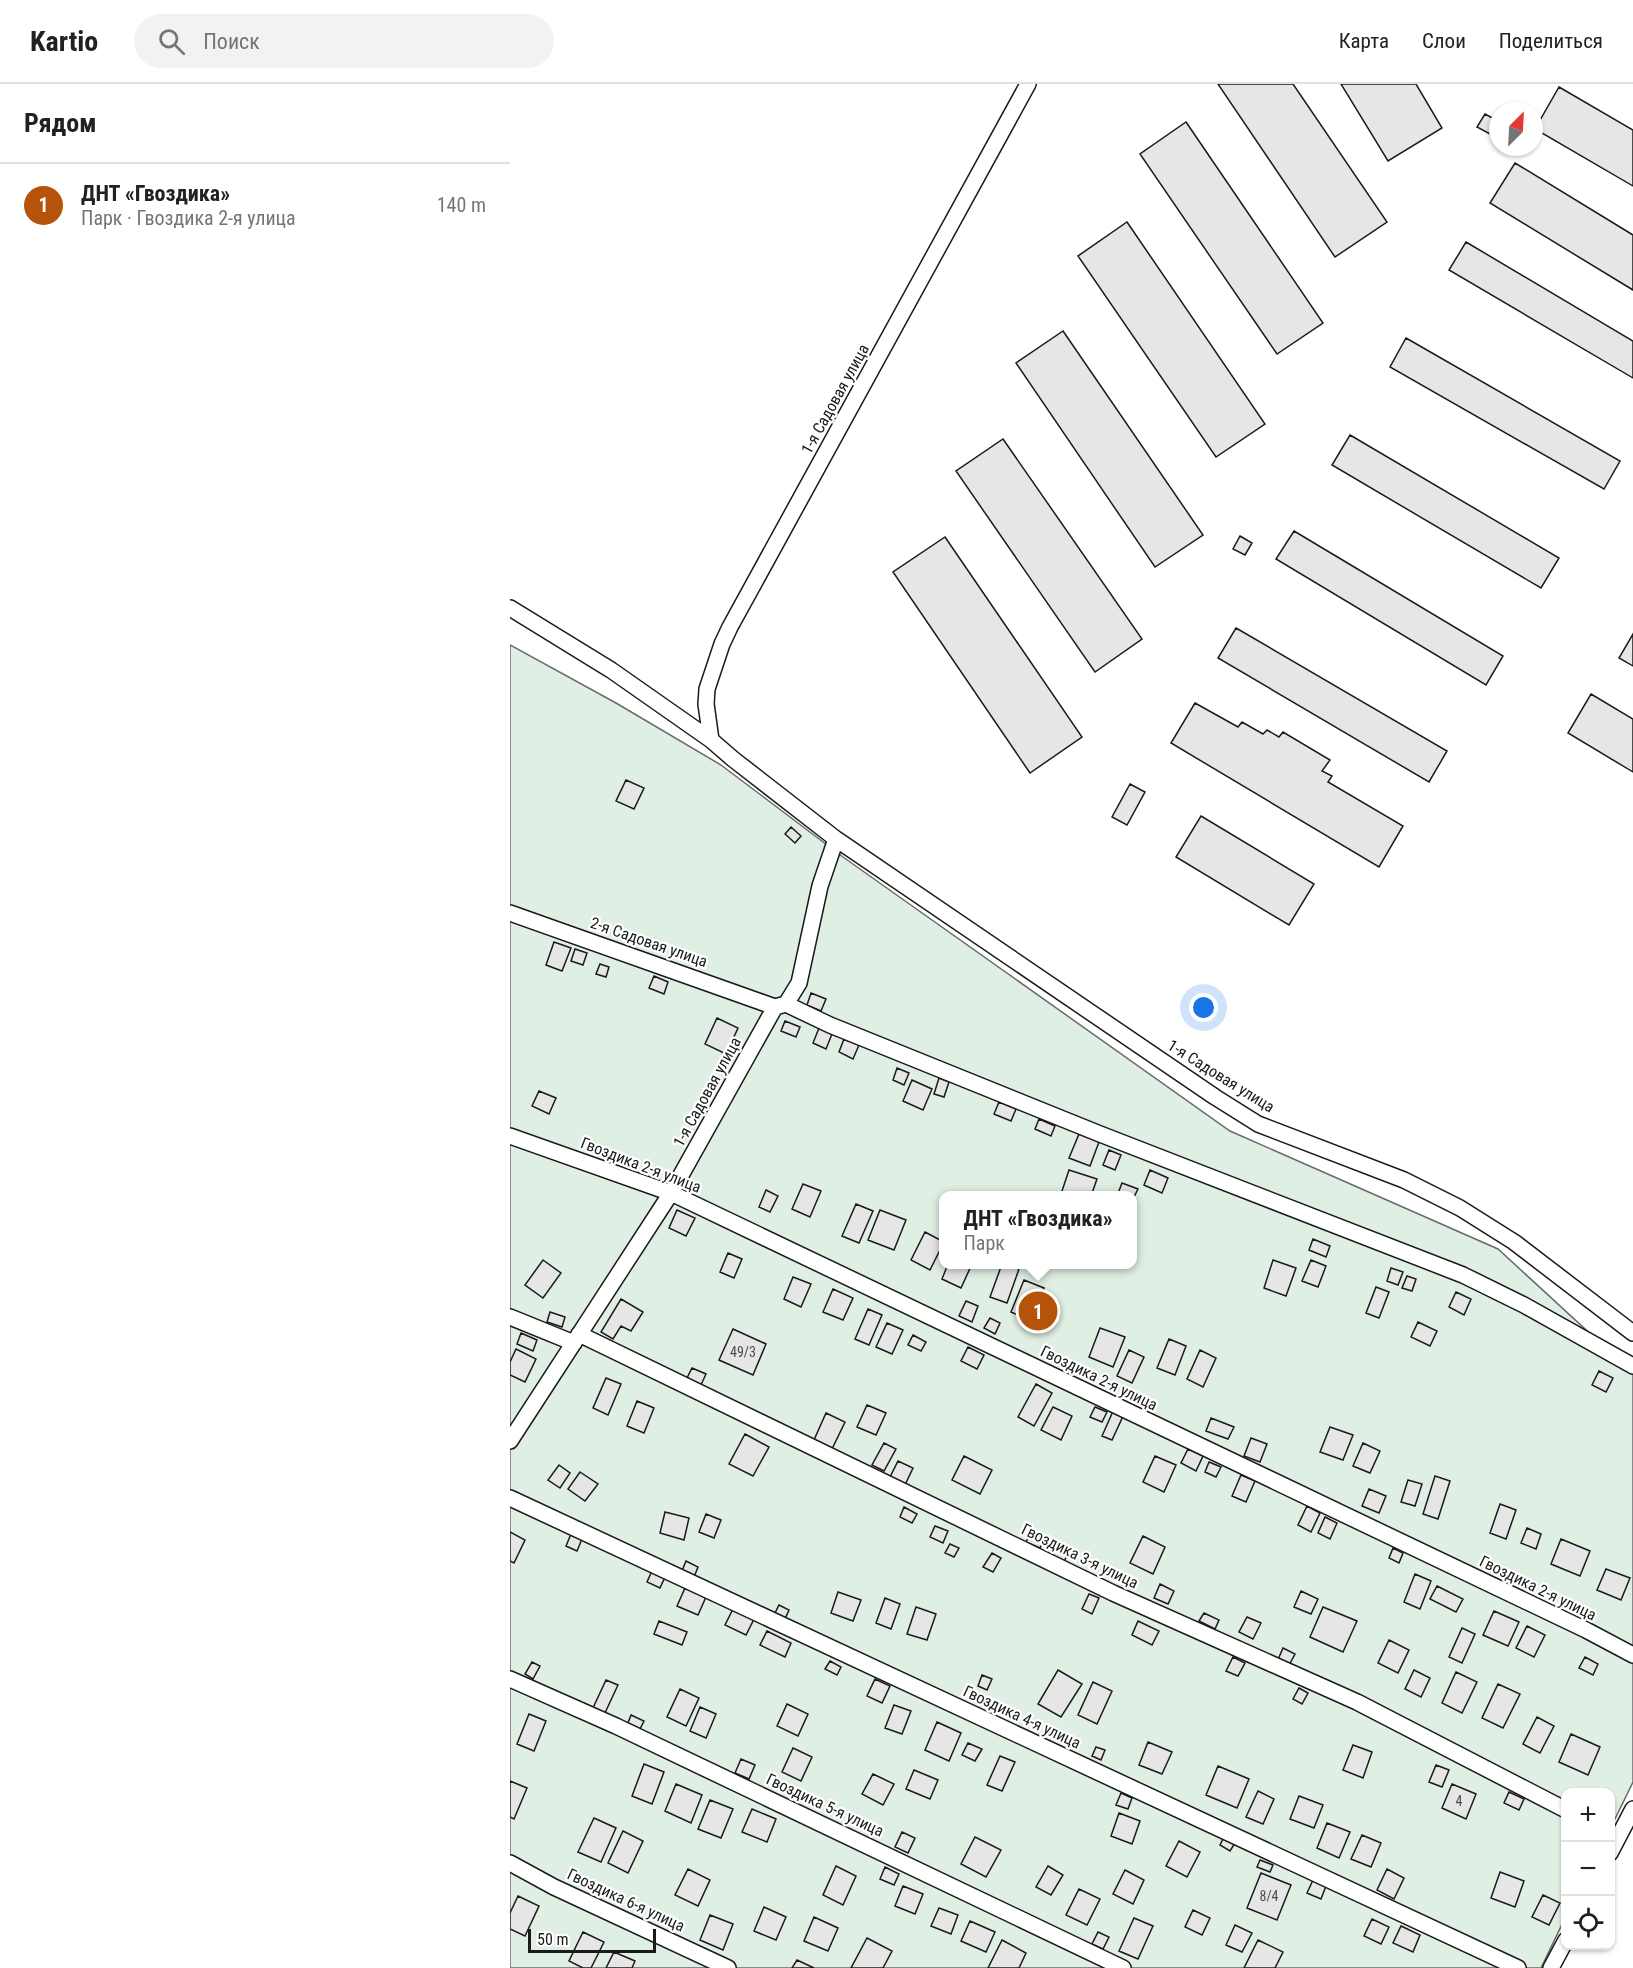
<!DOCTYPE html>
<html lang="ru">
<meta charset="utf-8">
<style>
:root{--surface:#fff;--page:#f2f2f2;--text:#202124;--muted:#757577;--line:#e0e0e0;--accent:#b45309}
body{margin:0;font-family:"Roboto Condensed",sans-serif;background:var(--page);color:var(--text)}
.controls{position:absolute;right:18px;bottom:18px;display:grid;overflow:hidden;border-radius:12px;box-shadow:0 2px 4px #0004}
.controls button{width:54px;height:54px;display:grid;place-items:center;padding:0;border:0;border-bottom:2px solid var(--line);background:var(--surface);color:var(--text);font:30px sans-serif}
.compass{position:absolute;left:979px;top:18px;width:54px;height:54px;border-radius:50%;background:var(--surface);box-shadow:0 2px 4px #0004;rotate:24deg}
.scale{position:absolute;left:18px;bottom:15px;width:128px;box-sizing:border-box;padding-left:6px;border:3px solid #1a1a1a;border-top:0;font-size:16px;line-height:21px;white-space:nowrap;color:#1a1a1a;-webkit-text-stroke:4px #fff;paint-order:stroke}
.you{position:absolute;left:694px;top:924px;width:21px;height:21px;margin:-15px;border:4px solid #fff;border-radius:50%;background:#1a73e8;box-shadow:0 0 0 9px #1a73e833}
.badge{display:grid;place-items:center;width:39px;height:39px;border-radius:50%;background:var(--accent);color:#fff;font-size:20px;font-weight:700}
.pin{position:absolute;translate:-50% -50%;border:3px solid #fff;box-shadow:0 2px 6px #0006}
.popup{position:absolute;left:429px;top:1107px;width:198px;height:78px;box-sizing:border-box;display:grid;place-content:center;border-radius:12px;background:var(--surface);filter:drop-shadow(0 2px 4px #0005);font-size:20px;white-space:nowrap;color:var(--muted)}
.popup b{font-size:22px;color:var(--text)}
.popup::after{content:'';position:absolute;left:50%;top:100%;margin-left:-12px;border:12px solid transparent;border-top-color:var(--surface)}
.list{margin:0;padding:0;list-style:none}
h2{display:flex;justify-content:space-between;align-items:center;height:78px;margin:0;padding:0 24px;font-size:26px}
h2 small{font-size:20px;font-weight:400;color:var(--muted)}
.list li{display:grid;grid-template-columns:39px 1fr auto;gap:18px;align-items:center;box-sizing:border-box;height:84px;padding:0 24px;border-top:2px solid var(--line)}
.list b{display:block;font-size:22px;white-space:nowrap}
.list p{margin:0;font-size:20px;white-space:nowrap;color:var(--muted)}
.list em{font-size:20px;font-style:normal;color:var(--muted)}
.icon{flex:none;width:33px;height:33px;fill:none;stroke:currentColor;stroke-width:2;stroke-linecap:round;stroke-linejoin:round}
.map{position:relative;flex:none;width:1123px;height:1884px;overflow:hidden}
header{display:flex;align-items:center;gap:36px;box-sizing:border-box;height:84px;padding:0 30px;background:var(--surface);border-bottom:2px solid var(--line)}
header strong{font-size:28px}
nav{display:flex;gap:33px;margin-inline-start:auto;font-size:21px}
.search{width:420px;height:54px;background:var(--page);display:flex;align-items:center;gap:15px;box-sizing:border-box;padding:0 21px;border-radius:33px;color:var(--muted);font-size:22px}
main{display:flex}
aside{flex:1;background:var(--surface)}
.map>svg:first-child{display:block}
</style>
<header>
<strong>Kartio</strong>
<div class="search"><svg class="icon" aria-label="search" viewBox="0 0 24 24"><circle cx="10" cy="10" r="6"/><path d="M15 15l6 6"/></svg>Поиск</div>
<nav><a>Карта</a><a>Слои</a><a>Поделиться</a></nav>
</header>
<main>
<aside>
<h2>Рядом<small></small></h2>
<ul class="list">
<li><span class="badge">1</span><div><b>ДНТ «Гвоздика»</b><p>Парк · Гвоздика 2-я улица</p></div><em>140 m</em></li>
</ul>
</aside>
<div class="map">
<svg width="1123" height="1884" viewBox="0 0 1123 1884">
<rect width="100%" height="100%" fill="#fff"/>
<path fill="#e0efe3" stroke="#6a6a6a" stroke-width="1.5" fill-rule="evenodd" d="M0 561 106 619 211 681 333 773 720 1047 988 1165 1123 1289V1698L1101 1743 1100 1708H1056L1055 1834 1031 1884H0ZM434 1112H622V1180H434Z"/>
<path fill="#e6e6e6" stroke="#1a1a1a" stroke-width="1.5" d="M708 0H783L877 138 825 173Z
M831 0H906L932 44 878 77Z
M1049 3 1123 46V102L1025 45Z
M975 30 988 37 980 50 967 43Z
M676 38 813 239 767 270 630 70Z
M1005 79 1123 151V206L980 119Z
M617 138 755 340 706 373 568 172Z
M956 158 1123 257V294L939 186Z
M553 247 693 451 645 483 506 279Z
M896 254 1110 377 1094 405 880 283Z
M840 351 1049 474 1031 504 822 381Z
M493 355 632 555 585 588 446 387Z
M784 447 993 572 976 601 766 475Z
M730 452 742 459 735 471 723 465Z
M435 453 572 653 520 689 383 488Z
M726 544 937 667 919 698 708 574Z
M1123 550V582L1109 574Z
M1081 610 1123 635V688L1058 649Z
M685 619 728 643 732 638 753 650 757 646 769 653 773 648 820 676 812 687 822 692 818 698 893 742 869 783 661 659Z
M116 696 134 704 124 725 106 717Z
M620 700 635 708 617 741 602 733Z
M691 732 804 800 779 841 666 773Z
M281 743 291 752 285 759 275 750Z
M44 858 61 864 52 887 36 881Z
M65 865 77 869 73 881 61 877Z
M90 880 99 883 96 893 86 890Z
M144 892 158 898 154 910 139 904Z
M301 909 316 915 311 927 297 921Z
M207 934 228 944 216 970 195 960Z
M275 937 290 943 286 953 271 947Z
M309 944 322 950 316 965 303 959Z
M334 955 349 961 343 975 329 968Z
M387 984 399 989 394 1001 383 996Z
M429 994 439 998 434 1013 424 1010Z
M402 996 422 1005 413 1026 393 1017Z
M29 1007 46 1014 39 1030 22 1022Z
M489 1018 506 1025 501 1037 484 1030Z
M529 1035 545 1042 541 1052 525 1045Z
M569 1050 589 1058 580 1082 559 1074Z
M599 1066 611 1071 605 1086 593 1081Z
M559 1086 587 1095 581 1112H564L552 1107Z
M640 1086 658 1094 652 1109 634 1101Z
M612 1099 628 1105 622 1117V1112H607Z
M293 1100 311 1107 300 1133 282 1125Z
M256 1106 268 1112 260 1128 249 1123Z
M346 1120 363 1127 349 1159 332 1152Z
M167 1126 185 1134 176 1152 159 1144Z
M370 1126 396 1136 384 1166 358 1156Z
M415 1148 434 1158 420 1186 401 1176Z
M803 1155 820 1162 816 1173 799 1166Z
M218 1169 232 1175 224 1194 210 1188Z
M33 1176 51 1189 33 1214 15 1201Z
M763 1176 786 1184 776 1212 754 1204Z
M801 1176 816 1182 808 1203 792 1197Z
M438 1180H462L451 1204 432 1195Z
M492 1180 509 1185 497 1219 480 1213Z
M881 1184 893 1188 888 1201 877 1197Z
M897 1192 906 1195 902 1207 892 1204Z
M283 1193 301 1200 291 1223 274 1215Z
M514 1196 534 1204 520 1236 501 1228Z
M866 1203 879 1208 869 1234 856 1229Z
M323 1205 343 1214 333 1236 313 1228Z
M946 1208 961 1215 954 1231 939 1223Z
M111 1215 133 1228 121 1247 111 1242 103 1255 91 1248Z
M456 1217 468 1222 462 1238 449 1232Z
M358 1225 372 1231 359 1261 345 1255Z
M40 1228 55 1233 52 1243 37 1238Z
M480 1234 490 1239 485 1250 474 1244Z
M908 1238 927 1247 920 1262 901 1253Z
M377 1239 393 1246 382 1270 366 1263Z
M590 1244 615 1253 603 1283 579 1273Z
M223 1245 256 1260 243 1291 209 1276Z
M11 1249 27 1256 23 1267 7 1260Z
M403 1251 416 1258 411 1267 398 1261Z
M659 1255 676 1262 665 1291 647 1284Z
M458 1263 474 1271 467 1285 451 1277Z
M6 1265 26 1275 15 1298 0 1291V1278Z
M619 1266 634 1273 622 1299 607 1292Z
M690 1266 706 1274 693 1303 677 1295Z
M182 1284 196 1290 190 1303 176 1296Z
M1089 1287 1103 1294 1096 1308 1082 1301Z
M96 1294 111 1300 98 1331 83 1324Z
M526 1300 542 1309 524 1342 508 1333Z
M127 1317 144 1324 134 1349 117 1342Z
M357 1321 376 1329 366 1351 347 1343Z
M543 1323 562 1332 551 1356 531 1346Z
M585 1323 597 1328 592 1338 580 1333Z
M604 1325 614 1330 602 1356 592 1352Z
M316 1329 335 1338 322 1365 304 1356Z
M701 1334 724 1343 718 1355 696 1347Z
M820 1343 843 1351 833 1376 810 1368Z
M235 1350 259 1363 243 1392 219 1380Z
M741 1354 757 1360 750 1378 734 1372Z
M374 1359 386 1365 374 1387 362 1381Z
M853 1359 870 1367 860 1389 843 1382Z
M678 1365 693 1372 686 1387 671 1379Z
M454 1372 482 1386 470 1410 442 1396Z
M645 1372 666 1381 654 1408 633 1398Z
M388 1377 403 1384 394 1403 379 1395Z
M699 1378 711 1383 706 1393 695 1388Z
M49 1381 60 1389 50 1404 38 1396Z
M70 1388 88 1400 75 1417 58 1405Z
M731 1391 745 1397 736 1418 722 1412Z
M925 1392 940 1397 928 1435 913 1430Z
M898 1396 912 1400 905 1422 891 1418Z
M859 1405 876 1412 869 1429 852 1422Z
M990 1420 1006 1426 996 1455 980 1449Z
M797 1422 810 1429 801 1448 788 1441Z
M394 1423 407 1430 402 1439 390 1433Z
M155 1428 179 1434 174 1456 150 1449Z
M196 1430 211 1436 204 1454 189 1448Z
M815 1433 827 1439 820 1455 808 1449Z
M425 1442 438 1447 433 1459 420 1453Z
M1017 1444 1031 1450 1026 1465 1011 1459Z
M0 1448 15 1456 4 1479 0 1477Z
M61 1450 72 1455 67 1467 56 1462Z
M520 1450 534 1456 530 1464 516 1458Z
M633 1452 655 1463 643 1490 620 1479Z
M541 1455 560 1464 554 1478 535 1468Z
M1051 1455 1080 1467 1070 1492 1041 1480Z
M440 1460 449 1464 444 1473 435 1469Z
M883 1464 893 1469 889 1479 879 1474Z
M482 1469 491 1474 483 1488 473 1483Z
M176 1477 188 1483 184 1493 172 1487Z
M1096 1485 1120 1494 1111 1516 1087 1506Z
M142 1487 155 1493 150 1504 137 1498Z
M905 1490 921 1497 910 1525 894 1518Z
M650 1500 664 1507 658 1520 644 1514Z
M927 1502 953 1515 946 1528 920 1515Z
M175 1504 196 1513 188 1531 167 1522Z
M791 1507 808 1515 801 1530 784 1523Z
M328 1508 351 1516 343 1537 321 1529Z
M579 1510 589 1514 582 1530 572 1525Z
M375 1514 390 1520 381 1545 366 1539Z
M269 1521 279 1526 274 1537 264 1531Z
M406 1523 426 1530 417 1556 397 1550Z
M813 1523 847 1537 833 1568 800 1553Z
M223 1525 244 1535 236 1551 215 1541Z
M984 1527 1009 1538 998 1562 973 1551Z
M694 1529 709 1536 705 1545 689 1537Z
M737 1533 751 1539 743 1555 729 1548Z
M149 1537 177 1548 172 1561 144 1550Z
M628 1537 649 1547 642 1561 622 1551Z
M1017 1542 1035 1551 1024 1573 1006 1564Z
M952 1544 965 1550 952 1579 939 1573Z
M257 1547 281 1559 275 1573 250 1561Z
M879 1556 899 1566 888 1589 868 1579Z
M773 1564 785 1570 778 1583 767 1578Z
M723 1573 735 1579 728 1592 716 1587Z
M1075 1573 1088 1580 1083 1591 1069 1584Z
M320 1577 331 1583 327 1591 315 1585Z
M22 1578 30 1582 23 1595 15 1590Z
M548 1586 572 1600 551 1633 528 1620Z
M904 1586 920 1594 911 1613 895 1605Z
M946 1588 967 1598 952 1629 932 1619Z
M472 1591 482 1595 477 1606 468 1602Z
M365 1595 380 1602 372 1619 357 1612Z
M96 1596 108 1601 94 1631 82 1626Z
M583 1598 602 1607 587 1640 568 1631Z
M988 1600 1010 1610 993 1644 972 1634Z
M789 1604 798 1609 792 1620 783 1615Z
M170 1605 189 1614 176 1642 157 1633Z
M277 1620 298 1630 288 1652 267 1642Z
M384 1621 401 1627 392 1650 375 1644Z
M190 1623 206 1630 196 1654 180 1647Z
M19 1630 36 1637 24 1667 7 1660Z
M121 1631 134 1637 130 1645 118 1639Z
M1027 1633 1044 1642 1030 1669 1013 1660Z
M427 1638 451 1649 439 1677 415 1666Z
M1061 1650 1090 1663 1078 1691 1049 1678Z
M638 1658 662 1668 652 1690 629 1681Z
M458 1659 472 1665 465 1677 452 1671Z
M843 1661 862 1668 853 1694 833 1686Z
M586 1663 595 1666 591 1676 582 1672Z
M283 1664 302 1673 291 1697 272 1688Z
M490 1672 505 1678 492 1707 477 1701Z
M231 1675 245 1681 239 1695 225 1689Z
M134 1680 154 1688 142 1720 122 1712Z
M926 1681 939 1686 932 1703 919 1698Z
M708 1682 739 1695 727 1724 696 1711Z
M404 1686 428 1696 420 1715 396 1705Z
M363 1690 384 1700 373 1721 352 1710Z
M0 1697 17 1704 4 1735 0 1733Z
M166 1700 192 1711 181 1739 155 1727Z
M942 1700 966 1710 956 1735 932 1724Z
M748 1707 764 1715 753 1740 736 1733Z
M999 1708 1014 1715 1009 1726 994 1719Z
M611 1709 622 1714 618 1725 606 1721Z
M789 1712 813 1721 804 1744 780 1735Z
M200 1716 223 1725 211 1754 188 1745Z
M242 1725 266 1735 257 1758 232 1748Z
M609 1729 630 1737 622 1760 601 1752Z
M84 1734 106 1744 91 1778 68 1768Z
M817 1739 840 1748 829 1774 807 1764Z
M113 1747 133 1757 118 1789 98 1779Z
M392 1748 405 1754 398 1769 385 1763Z
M852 1751 871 1759 861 1783 841 1775Z
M465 1753 491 1766 476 1793 451 1780Z
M714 1753 725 1759 720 1767 710 1761Z
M669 1757 690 1768 677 1793 656 1782Z
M750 1776 763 1781 760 1788 747 1783Z
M326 1782 346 1792 333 1821 313 1811Z
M538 1782 553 1791 541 1811 526 1803Z
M375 1783 389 1790 384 1801 370 1795Z
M178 1785 200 1796 188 1822 165 1811Z
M877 1785 894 1794 884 1815 867 1806Z
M615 1786 634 1796 623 1820 603 1810Z
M990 1788 1014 1797 1005 1823 981 1814Z
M751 1789 781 1801 767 1836 737 1824Z
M803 1796 816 1802 811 1815 797 1809Z
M393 1802 413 1810 405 1830 385 1822Z
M569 1805 590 1815 577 1841 556 1831Z
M1033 1811 1050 1819 1039 1841 1022 1833Z
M8 1812 29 1822 15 1852 0 1845V1829Z
M254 1823 276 1833 266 1856 244 1847Z
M429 1824 448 1831 441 1850 421 1842Z
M683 1826 700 1834 692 1851 675 1843Z
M200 1831 223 1840 213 1866 190 1856Z
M304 1833 328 1844 318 1867 294 1857Z
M624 1834 643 1842 628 1875 609 1867Z
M862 1835 879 1843 871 1860 854 1852Z
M460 1837 485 1848 476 1868 451 1857Z
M725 1841 742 1849 732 1868 716 1861Z
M891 1842 910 1851 903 1868 883 1859Z
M73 1848 94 1858 81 1884H73L59 1877Z
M588 1848 599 1853 593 1865 582 1860Z
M357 1854 382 1867 373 1884H341Z
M492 1856 516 1869 509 1884H478Z
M748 1856 773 1868 765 1884H734Z
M104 1868 125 1877 122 1884H96Z
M287 1876 304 1884H282Z"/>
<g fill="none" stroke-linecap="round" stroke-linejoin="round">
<defs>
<path id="minor" d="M518 0 220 543 212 560 197 605 196 620 201 656 223 675 326 755 705 1013 748 1040 894 1096 950 1124 1004 1158 1123 1249
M0 524 101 586 201 656
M0 829 265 923
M276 920 320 941 590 1050 953 1191 1014 1221 1123 1282
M0 1052 161 1109 1076 1546 1123 1571
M0 1233 64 1259
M69 1250 603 1509 847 1618 1056 1726
M0 1357 161 1109 265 923 276 920 289 899 310 802 326 755
M0 1414 1008 1884
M0 1595 106 1642 613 1884
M1100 1769 1123 1725
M0 1779 44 1803 218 1884
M1041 1884 1056 1856"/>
</defs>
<use href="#minor" stroke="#1a1a1a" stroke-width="18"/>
<use href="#minor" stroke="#fff" stroke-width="15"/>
</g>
<g text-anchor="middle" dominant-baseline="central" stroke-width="4.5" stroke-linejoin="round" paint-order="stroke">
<g font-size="14" fill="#4d4d4d">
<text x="233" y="1268">49/3</text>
<text x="949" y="1717">4</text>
<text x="759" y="1812">8/4</text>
</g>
<g font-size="16" fill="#1a1a1a" stroke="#fff">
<text transform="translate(325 315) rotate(-61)">1-я Садовая улица</text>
<text transform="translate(139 858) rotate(19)">2-я Садовая улица</text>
<text transform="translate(711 992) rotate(32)">1-я Садовая улица</text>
<text transform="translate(197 1008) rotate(-61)">1-я Садовая улица</text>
<text transform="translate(131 1081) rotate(21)">Гвоздика 2-я улица</text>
<text transform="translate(589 1294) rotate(26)">Гвоздика 2-я улица</text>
<text transform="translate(570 1472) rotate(26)">Гвоздика 3-я улица</text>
<text transform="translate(1028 1504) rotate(26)">Гвоздика 2-я улица</text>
<text transform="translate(512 1633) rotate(25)">Гвоздика 4-я улица</text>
<text transform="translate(315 1721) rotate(25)">Гвоздика 5-я улица</text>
<text transform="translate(116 1816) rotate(25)">Гвоздика 6-я улица</text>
</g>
</g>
</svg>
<div class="controls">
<button>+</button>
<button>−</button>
<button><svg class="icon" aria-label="locate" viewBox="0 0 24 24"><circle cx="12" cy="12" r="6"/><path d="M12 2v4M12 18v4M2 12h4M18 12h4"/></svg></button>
</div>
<svg class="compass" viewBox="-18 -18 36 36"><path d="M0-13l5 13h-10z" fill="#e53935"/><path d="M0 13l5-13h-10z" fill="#757577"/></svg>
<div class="scale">50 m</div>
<div class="you"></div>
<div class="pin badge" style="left:528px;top:1227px">1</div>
<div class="popup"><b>ДНТ «Гвоздика»</b>Парк</div>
</div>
</main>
